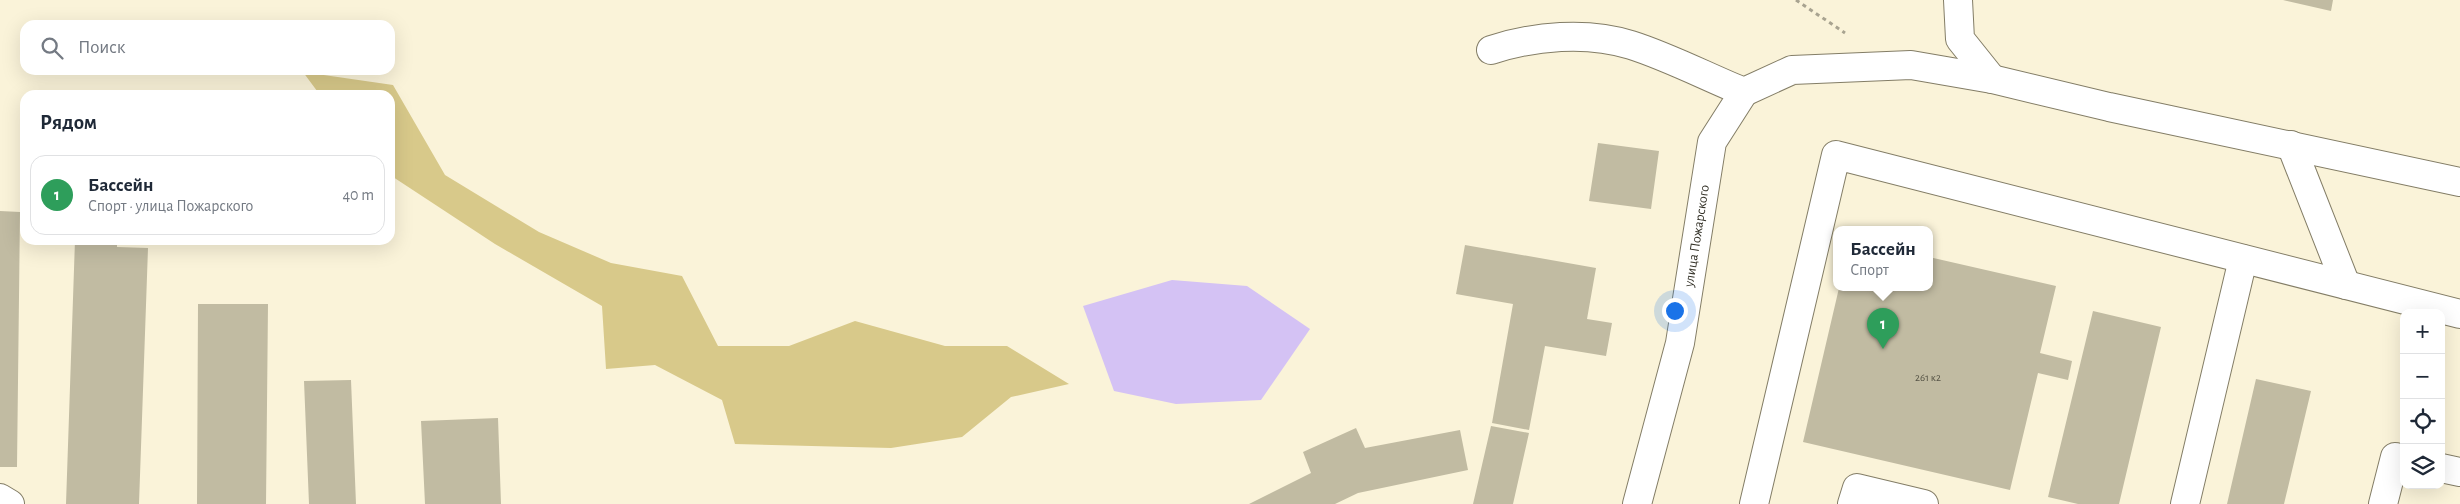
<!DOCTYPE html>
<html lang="ru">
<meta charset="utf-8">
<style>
:root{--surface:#fff;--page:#f2f2f3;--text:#1f2937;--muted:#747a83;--line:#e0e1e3;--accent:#0b8043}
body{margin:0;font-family:"Alegreya Sans",sans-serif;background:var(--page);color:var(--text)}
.controls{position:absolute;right:15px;bottom:15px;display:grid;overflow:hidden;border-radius:10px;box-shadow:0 5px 20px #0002}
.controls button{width:45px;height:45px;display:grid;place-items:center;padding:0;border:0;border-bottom:1px solid var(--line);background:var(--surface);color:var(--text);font:25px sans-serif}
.you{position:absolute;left:1674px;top:310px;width:18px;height:18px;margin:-12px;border:4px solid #fff;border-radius:50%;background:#1a73e8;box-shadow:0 0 0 8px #1a73e833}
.badge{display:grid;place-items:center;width:32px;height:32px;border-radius:50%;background:var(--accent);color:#fff;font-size:16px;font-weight:700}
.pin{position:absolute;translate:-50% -41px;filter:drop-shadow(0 1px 2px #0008)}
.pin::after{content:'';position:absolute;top:26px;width:18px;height:15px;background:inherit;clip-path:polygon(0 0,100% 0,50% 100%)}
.popup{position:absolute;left:1833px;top:226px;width:100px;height:65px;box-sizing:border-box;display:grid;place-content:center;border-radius:10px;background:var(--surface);filter:drop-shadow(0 1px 4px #0005);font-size:16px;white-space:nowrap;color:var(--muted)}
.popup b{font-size:19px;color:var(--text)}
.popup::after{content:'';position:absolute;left:50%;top:100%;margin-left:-10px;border:10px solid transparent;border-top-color:var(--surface)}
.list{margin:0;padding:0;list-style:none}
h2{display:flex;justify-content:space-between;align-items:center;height:65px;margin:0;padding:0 20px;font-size:21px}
h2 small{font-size:16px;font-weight:400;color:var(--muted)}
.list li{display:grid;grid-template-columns:32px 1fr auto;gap:15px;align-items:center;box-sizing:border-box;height:80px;margin:0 10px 10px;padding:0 10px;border:1px solid var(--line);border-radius:15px}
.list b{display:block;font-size:19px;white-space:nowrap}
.list p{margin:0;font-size:16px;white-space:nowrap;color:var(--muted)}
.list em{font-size:16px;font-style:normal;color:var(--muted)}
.icon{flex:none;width:28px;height:28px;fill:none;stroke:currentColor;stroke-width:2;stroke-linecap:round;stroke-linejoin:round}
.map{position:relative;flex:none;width:2460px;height:504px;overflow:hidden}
.search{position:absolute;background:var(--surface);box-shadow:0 5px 20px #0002;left:20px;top:20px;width:375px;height:55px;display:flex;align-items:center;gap:12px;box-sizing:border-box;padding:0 18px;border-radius:15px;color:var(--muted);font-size:19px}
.panel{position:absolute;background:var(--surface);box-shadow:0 5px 20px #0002;left:20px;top:90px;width:375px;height:155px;border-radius:15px}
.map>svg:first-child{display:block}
</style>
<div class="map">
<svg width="2460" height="504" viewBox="0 0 2460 504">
<rect width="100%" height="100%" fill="#faf3d9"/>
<path fill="#d8c98a" d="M303 72 393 85 445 175 539 232 611 263 682 276 718 346H789L855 321 945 346H1007L1069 384 1011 397 962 437 891 448 735 444 722 400 655 365 606 369 602 306 495 244 390 175V95H320Z"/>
<path fill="#d4c2f4" d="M1172 280 1247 286 1310 329 1261 400 1176 404 1114 391 1083 306Z"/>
<path fill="#c1bba2" d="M2283 0H2333L2331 11Z
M1598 143 1659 151 1651 209 1589 201Z
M0 211 20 212 17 467H0Z
M75 240H117V247L148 248 139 504H66Z
M1465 245 1596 268 1587 319 1612 323 1606 356 1545 346 1529 430 1492 423 1513 304 1456 294Z
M1929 257 2056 286 2040 353 2072 361 2068 380 2038 373 2010 490 1803 442 1839 288H1929Z
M198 304H268L266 504H197Z
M2093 311 2161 327 2119 504H2078L2048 497Z
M2256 379 2311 391 2284 504H2227Z
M351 380 356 504H309L304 381Z
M498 418 501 504H425L421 421Z
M1491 426 1529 433 1513 504H1473Z
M1356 428 1365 448 1460 430 1468 470 1358 493 1335 504H1249L1311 473 1303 452Z"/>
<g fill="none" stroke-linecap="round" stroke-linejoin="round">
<defs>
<g id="minor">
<path d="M1958 0 1960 39 1992 79"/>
<path d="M1491 50C1534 36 1587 31 1631 45 1669 57 1707 77 1744 92L1792 70 1911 65 1992 79 2109 107 2460 182"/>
<path d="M2291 145 2346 285"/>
<path d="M2441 468 2460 472"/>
<path d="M0 498 10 504"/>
<path id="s1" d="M1637 504 1680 343 1712 142 1744 92"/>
<path d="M1754 504 1836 155 2460 314"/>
<path d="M1852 504 1857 488 1924 504"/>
<path d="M2185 504 2243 259"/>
<path d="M2383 504 2395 457 2404 459"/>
</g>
</defs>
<use href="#minor" stroke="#837d66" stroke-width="30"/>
<path stroke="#a8a390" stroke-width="3" stroke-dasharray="4 4" stroke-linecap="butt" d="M1796 0 1845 33"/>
<use href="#minor" stroke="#fff" stroke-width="28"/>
</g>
<g text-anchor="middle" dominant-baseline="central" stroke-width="4" stroke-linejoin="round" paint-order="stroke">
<g font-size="11" fill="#565446">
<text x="1928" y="377">261 к2</text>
</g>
<g font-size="14" fill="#333127" stroke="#fff">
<text stroke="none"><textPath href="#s1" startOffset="275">улица Пожарского</textPath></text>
</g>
</g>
</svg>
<div class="controls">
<button>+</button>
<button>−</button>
<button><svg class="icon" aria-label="locate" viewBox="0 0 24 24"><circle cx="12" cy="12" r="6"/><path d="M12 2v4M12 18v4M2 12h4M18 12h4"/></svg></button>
<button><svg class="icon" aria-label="layers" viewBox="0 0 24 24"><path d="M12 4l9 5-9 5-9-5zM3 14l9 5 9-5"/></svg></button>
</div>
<div class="you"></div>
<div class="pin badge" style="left:1883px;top:349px;background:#2e9e5b">1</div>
<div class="popup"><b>Бассейн</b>Спорт</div>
<div class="search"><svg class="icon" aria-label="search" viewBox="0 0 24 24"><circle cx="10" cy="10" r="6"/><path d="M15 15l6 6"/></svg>Поиск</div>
<section class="panel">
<h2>Рядом<small></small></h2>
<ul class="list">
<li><span class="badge" style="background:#2e9e5b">1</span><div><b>Бассейн</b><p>Спорт · улица Пожарского</p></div><em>40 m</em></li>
</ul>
</section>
</div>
